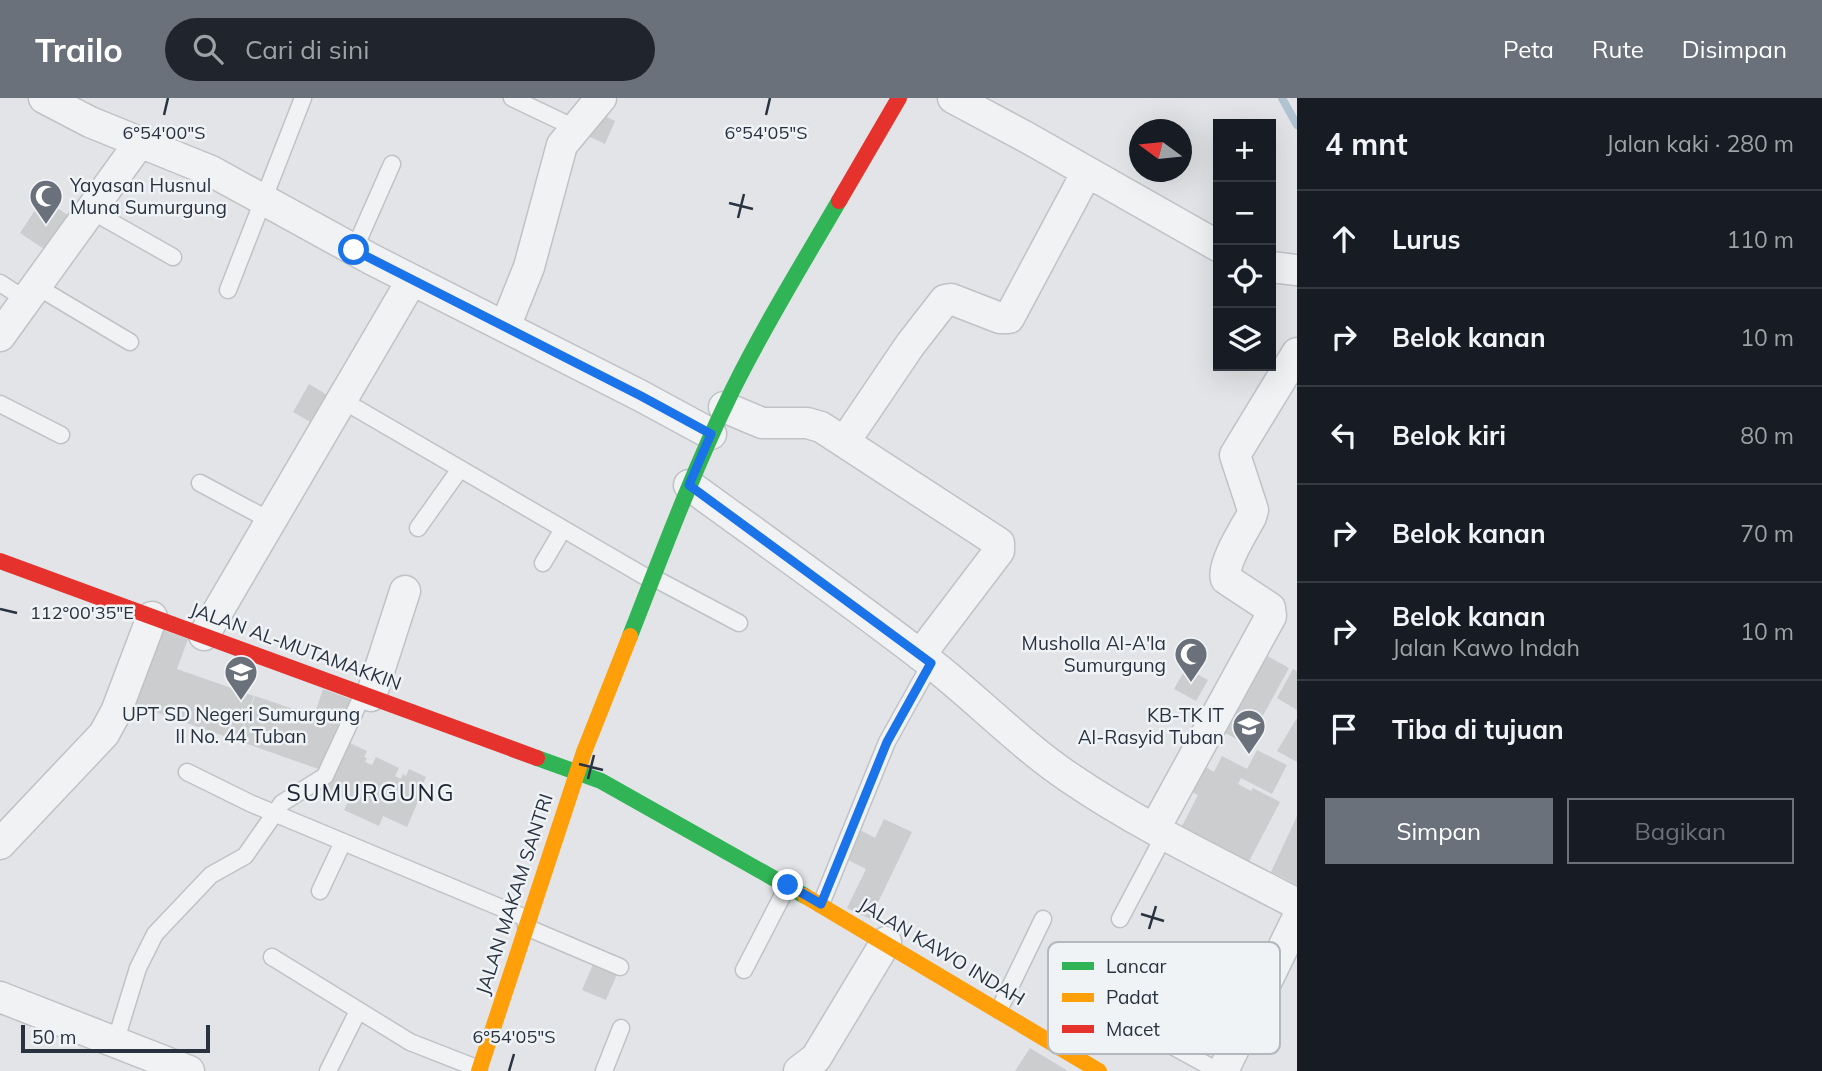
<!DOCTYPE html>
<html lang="id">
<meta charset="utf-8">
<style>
:root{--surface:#171b24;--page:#20242c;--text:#f1f3f6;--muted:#9ea1a6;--line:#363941;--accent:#6a717a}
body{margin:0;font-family:Mulish,sans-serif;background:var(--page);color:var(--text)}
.controls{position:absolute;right:21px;top:21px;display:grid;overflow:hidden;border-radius:0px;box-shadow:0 7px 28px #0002}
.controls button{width:63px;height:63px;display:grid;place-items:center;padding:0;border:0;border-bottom:2px solid var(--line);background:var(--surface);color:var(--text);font:35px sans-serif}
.compass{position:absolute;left:1129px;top:21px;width:63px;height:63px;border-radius:50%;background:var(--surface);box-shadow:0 7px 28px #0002;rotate:285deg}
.scale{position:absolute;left:21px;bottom:18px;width:189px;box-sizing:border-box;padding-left:7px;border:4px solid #293340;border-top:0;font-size:19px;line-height:24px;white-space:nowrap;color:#293340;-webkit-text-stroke:5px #f0f3f6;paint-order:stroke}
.stop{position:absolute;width:21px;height:21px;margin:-16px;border:5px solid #1a73e8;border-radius:50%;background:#fff}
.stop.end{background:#1a73e8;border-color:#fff;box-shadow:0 2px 7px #0008}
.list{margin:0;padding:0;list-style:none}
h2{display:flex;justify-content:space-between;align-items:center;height:91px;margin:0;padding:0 28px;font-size:30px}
h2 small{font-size:23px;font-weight:400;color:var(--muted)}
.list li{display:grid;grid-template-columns:46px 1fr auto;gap:21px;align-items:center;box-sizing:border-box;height:98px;padding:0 28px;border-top:2px solid var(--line)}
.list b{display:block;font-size:26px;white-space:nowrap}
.list p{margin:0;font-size:23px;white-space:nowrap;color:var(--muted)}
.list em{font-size:23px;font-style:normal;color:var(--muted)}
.actions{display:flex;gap:14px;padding:21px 28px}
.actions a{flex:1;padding:16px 0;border:2px solid var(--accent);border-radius:0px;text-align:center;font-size:24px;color:var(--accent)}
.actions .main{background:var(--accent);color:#fff}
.icon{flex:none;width:38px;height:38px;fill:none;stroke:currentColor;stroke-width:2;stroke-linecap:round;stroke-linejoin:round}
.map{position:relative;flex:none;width:1297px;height:973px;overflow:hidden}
header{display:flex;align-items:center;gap:42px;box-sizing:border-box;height:98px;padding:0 35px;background:var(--accent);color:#fff}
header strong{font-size:33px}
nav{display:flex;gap:38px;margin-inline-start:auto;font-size:24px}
.search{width:490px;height:63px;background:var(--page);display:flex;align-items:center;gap:18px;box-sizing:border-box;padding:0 24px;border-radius:38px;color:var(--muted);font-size:26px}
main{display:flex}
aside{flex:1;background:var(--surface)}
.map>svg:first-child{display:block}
</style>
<header>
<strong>Trailo</strong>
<div class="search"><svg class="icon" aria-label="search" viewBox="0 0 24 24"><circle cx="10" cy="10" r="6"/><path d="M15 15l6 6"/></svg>Cari di sini</div>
<nav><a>Peta</a><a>Rute</a><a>Disimpan</a></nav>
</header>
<main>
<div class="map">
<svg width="1297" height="973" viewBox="0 0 1297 973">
<rect width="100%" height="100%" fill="#e2e4e7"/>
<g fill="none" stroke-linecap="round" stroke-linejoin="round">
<path stroke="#b1c2d1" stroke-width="8" d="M1282 0 1297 27"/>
</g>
<path fill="#cbcdcf" d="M596 14 615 23 605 46 586 37Z
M43 100 72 120 50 155 20 135Z
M309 286 334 301 319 329 293 314Z
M154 529 188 541 177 571 254 598 238 643 127 604Z
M1260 554 1289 570 1247 647 1218 631Z
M1186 570 1208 582 1196 603 1174 591Z
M1293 571 1297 573V612L1277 600Z
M323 591 356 603 324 673 239 643 255 598 314 618Z
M1297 620V664L1277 653Z
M350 645 367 653 364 659 367 660 365 664 372 667 376 659 399 670 395 678 401 681 403 676 406 678 409 671 426 679 423 686 425 687 407 729 383 718 379 728 344 712 349 702 325 691 344 649 348 651Z
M1257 652 1287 667 1272 696 1241 680 1238 686 1251 693 1253 690 1280 704 1246 769 1179 734 1198 697 1191 694 1204 668 1214 674 1222 658 1247 671Z
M1297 718V787L1271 774Z
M884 721 912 734 870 821 847 810 866 771 846 761 860 732 875 740Z
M594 864 618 874 606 902 582 892Z
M1030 950 1068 973H1015Z"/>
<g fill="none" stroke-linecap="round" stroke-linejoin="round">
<defs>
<path id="lane" d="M512 0 575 30
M90 112 173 159
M354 152 392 66
M0 185 26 202
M36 188 130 244
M228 192 303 0
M342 302 651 482
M0 306 61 337
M200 385 271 423
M418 430 460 371
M543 465 563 431
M652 479 739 525
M187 674 252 706 528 821
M320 793 343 744
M821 806 887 644 931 565
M1120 821 1165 736
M526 829 620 869
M272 859 410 944 479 971
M744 872 788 787
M999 912 1043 821
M1119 919 1218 973
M115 945 138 870 155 836 211 777 245 758 282 705 325 678 363 596
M328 973 358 913
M604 973 621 930"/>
<path id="street" d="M44 0 90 24 211 73 371 161 641 298 711 336
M953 0 1026 39 1218 148
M1271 169 1297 172
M505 229 529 169 562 47 601 0
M0 238 140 44
M724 309 762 325H807L821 329 999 445V453L920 557
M845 343 910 247 945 202 951 201 1000 220H1009L1087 74
M689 387C770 446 852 504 932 566 979 603 1021 647 1070 680 1142 729 1221 766 1297 806
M204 537 412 182
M371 598 405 493
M1155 730 1271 518 1270 510 1226 481C1221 468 1244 432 1251 419L1253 412 1235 357 1297 255
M0 746 104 636 116 614 152 519
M0 899 189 973
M799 973 816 960 886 844
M1223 973 1297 821"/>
</defs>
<use href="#lane" stroke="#c0c2c5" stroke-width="19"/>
<use href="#street" stroke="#c0c2c5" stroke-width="33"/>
<use href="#lane" stroke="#f1f2f4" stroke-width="16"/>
<use href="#street" stroke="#f1f2f4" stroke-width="30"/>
<path stroke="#30b455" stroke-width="16" d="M630 538C662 456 693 373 732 293 764 228 803 165 839 103
M537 660 601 683 805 798"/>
<path stroke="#ff9f0a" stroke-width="16" d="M805 798 1099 973
M479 973 584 654 630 538"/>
<path stroke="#e5322d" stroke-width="16" d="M839 103 899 0
M0 463 537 660"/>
</g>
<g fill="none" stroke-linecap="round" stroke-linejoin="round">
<path stroke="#1a73e8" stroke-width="9" d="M354 152 641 298 711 336 689 387 931 565 887 644 821 806 788 787"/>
</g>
<path fill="none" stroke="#293340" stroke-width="2.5" d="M164 17 168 0M766 17 770 0M729 105 753 111M738 120 744 96M0 511 17 515M579 666 603 672M588 681 594 657M1141 816 1164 823M1149 831 1156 808M509 973 514 956"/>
<defs>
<symbol id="mosque-pin" viewBox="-11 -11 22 30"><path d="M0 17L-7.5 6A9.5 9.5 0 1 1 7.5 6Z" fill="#6a717a" stroke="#f0f3f6"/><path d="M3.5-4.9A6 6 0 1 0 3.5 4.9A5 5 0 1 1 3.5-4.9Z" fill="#fff"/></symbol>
<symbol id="school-pin" viewBox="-11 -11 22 30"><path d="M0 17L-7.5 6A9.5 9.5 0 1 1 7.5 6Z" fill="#6a717a" stroke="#f0f3f6"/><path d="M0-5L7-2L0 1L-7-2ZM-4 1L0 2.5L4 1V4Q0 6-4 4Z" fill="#fff"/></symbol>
</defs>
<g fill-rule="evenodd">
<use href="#mosque-pin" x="27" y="79" width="38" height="52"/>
<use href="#mosque-pin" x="1172" y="537" width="38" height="52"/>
<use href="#school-pin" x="222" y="555" width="38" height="52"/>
<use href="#school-pin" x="1230" y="609" width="38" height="52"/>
</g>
<g text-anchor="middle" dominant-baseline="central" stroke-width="5" stroke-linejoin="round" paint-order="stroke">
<g font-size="19" fill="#293340" stroke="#f0f3f6" text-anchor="end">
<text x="70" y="87" text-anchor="start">Yayasan Husnul<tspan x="70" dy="22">Muna Sumurgung</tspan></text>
<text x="1166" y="545">Musholla Al-A'la<tspan x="1166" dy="22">Sumurgung</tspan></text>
<text x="241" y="616" text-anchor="middle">UPT SD Negeri Sumurgung<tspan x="241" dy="22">II No. 44 Tuban</tspan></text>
<text x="1224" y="617">KB-TK IT<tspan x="1224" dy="22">Al-Rasyid Tuban</tspan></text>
</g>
<g font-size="19" fill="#293340" stroke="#f0f3f6">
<text transform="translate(296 548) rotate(20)">JALAN AL-MUTAMAKKIN</text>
<text transform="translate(514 796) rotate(-72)">JALAN MAKAM SANTRI</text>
<text transform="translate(942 853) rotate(31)">JALAN KAWO INDAH</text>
</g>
<g font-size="23" letter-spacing="2" fill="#1c2431" stroke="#f0f3f6">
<text x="371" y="694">SUMURGUNG</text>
</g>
</g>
<rect x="1048" y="844" width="232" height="112" rx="10" fill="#f0f3f6" stroke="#b4b9bf" stroke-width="2"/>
<rect x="1062" y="864" width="32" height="8" fill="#30b455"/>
<rect x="1062" y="895" width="32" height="9" fill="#ff9f0a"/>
<rect x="1062" y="927" width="32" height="8" fill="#e5322d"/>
<g font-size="19" fill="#293340">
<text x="1106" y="875">Lancar</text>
<text x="1106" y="906">Padat</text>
<text x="1106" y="938">Macet</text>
</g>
<g font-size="18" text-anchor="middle" fill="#293340" stroke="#f0f3f6" stroke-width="5" stroke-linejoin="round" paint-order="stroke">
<text x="164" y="41">6°54'00"S</text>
<text x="766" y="41">6°54'05"S</text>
<text x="82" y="521">112°00'35"E</text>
<text x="514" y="945">6°54'05"S</text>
</g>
</svg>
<div class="controls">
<button>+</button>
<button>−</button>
<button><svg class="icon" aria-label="locate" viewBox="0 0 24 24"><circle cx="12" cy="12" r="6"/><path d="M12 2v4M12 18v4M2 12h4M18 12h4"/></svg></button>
<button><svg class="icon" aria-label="layers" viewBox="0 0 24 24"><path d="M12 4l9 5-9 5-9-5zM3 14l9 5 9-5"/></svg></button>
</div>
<svg class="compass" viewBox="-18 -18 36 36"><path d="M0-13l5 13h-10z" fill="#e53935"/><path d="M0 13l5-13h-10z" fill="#9ea1a6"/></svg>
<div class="scale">50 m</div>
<div class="stop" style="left:354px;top:152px"></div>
<div class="stop end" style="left:788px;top:787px"></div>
</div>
<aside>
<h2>4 mnt<small>Jalan kaki · 280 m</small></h2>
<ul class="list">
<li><svg class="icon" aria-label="ahead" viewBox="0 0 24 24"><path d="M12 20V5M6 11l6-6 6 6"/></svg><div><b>Lurus</b></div><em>110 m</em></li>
<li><svg class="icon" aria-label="right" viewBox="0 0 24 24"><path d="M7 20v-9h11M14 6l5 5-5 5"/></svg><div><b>Belok kanan</b></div><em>10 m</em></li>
<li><svg class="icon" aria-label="left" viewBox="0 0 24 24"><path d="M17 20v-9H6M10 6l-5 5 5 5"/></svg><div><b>Belok kiri</b></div><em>80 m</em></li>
<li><svg class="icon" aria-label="right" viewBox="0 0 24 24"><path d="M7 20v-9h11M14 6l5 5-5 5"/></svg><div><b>Belok kanan</b></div><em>70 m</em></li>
<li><svg class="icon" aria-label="right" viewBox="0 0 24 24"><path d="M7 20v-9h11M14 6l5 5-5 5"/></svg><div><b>Belok kanan</b><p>Jalan Kawo Indah</p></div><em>10 m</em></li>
<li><svg class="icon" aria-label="arrive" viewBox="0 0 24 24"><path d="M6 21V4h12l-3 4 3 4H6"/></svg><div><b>Tiba di tujuan</b></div></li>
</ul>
<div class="actions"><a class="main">Simpan</a><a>Bagikan</a></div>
</aside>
</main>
